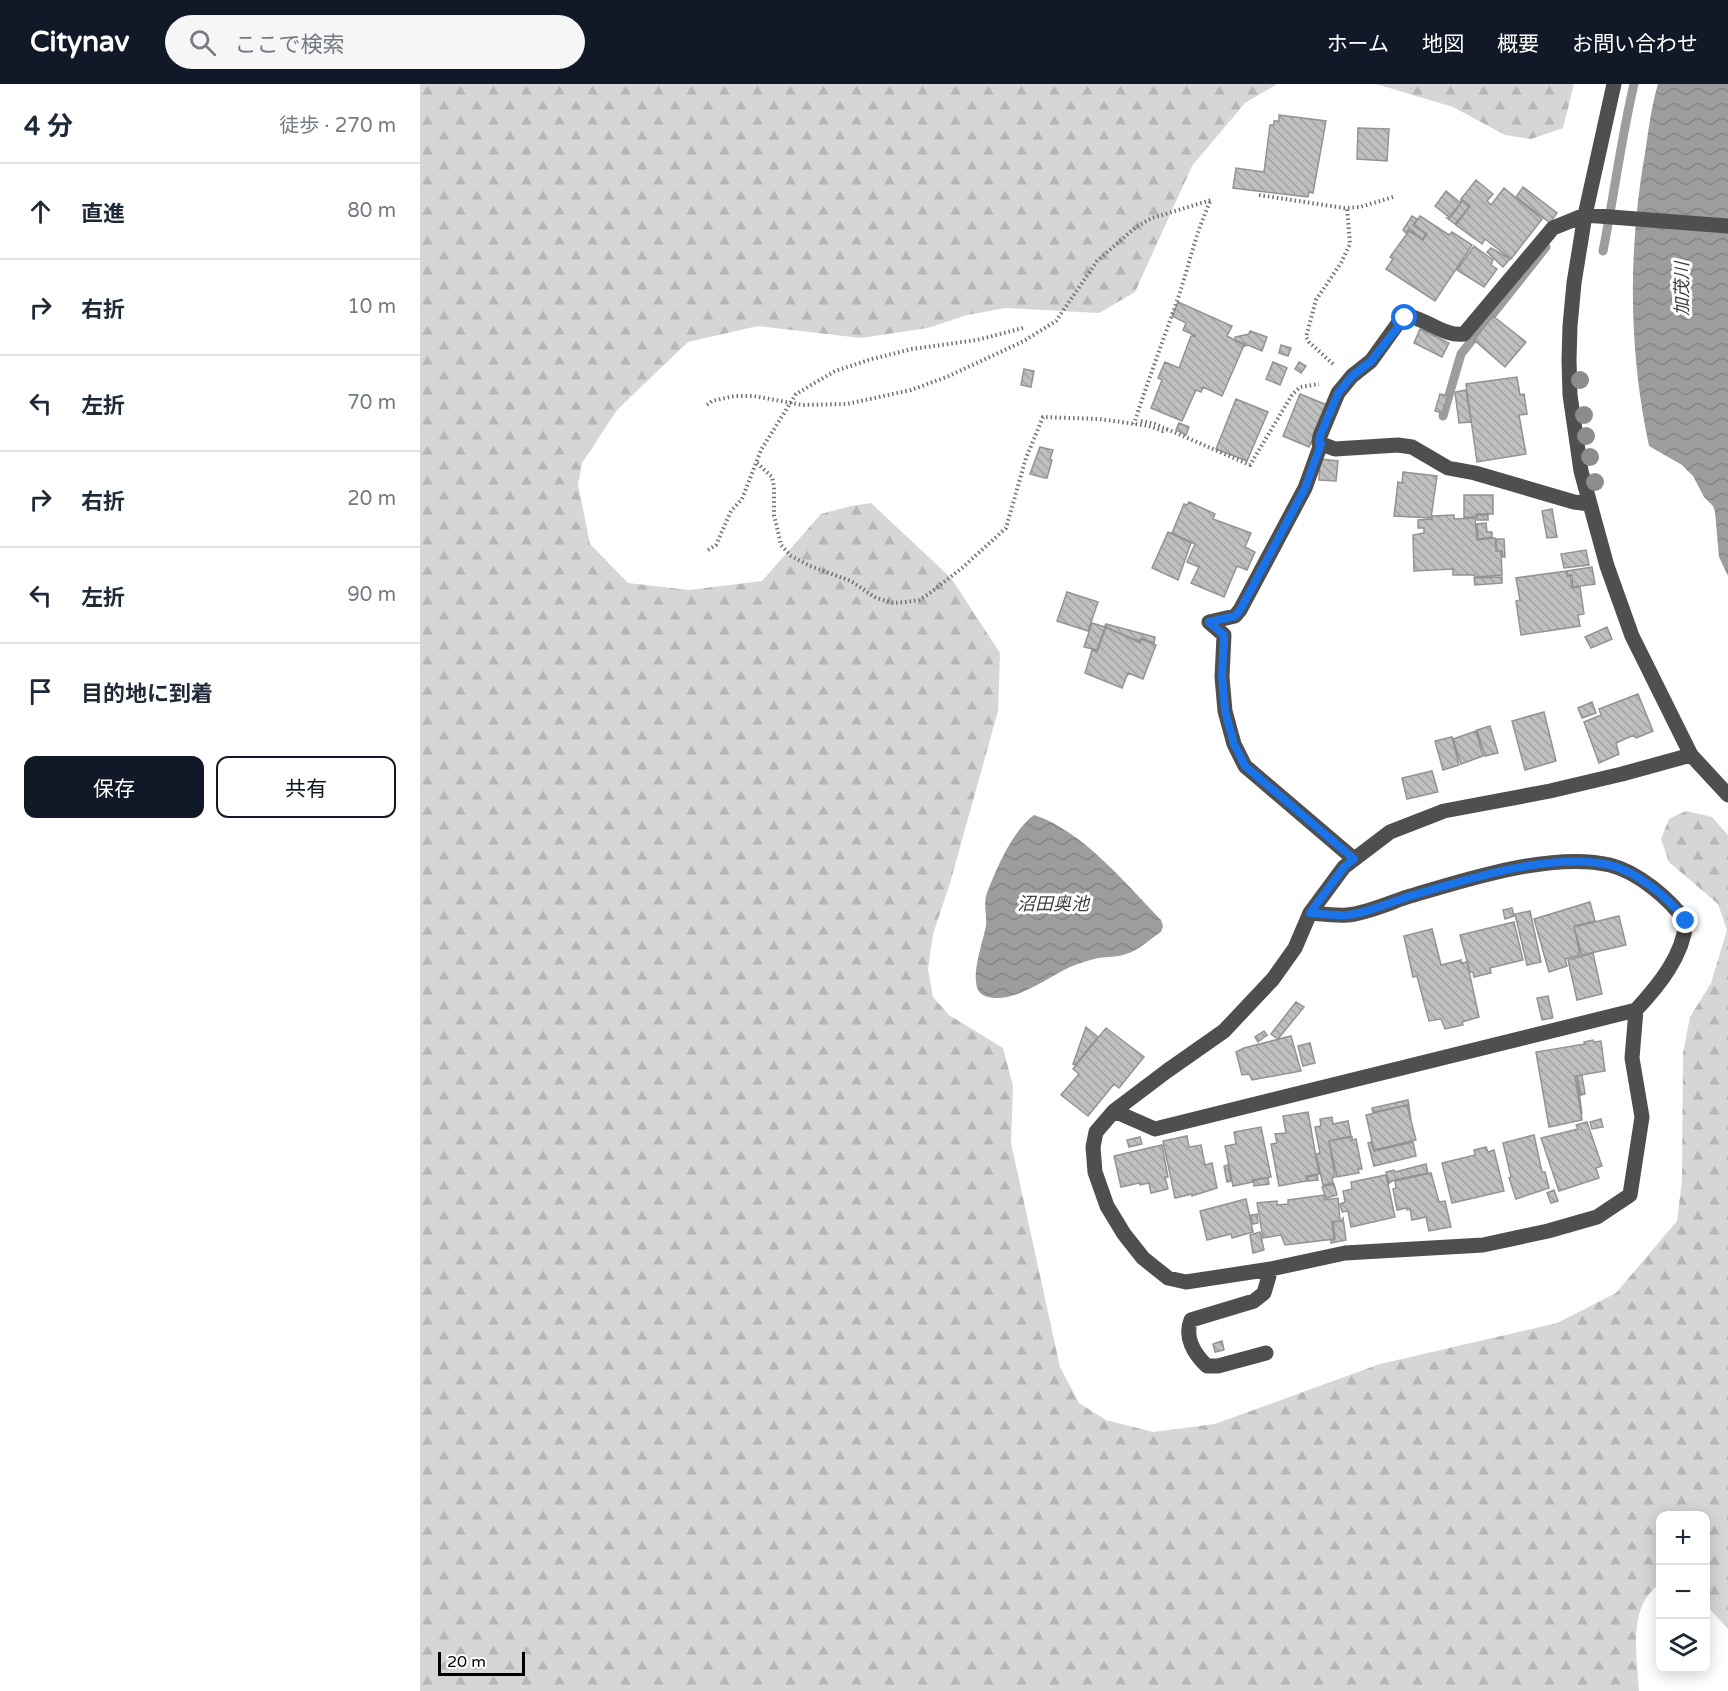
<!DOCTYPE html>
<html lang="ja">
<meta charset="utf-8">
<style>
:root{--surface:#fff;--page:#f6f6f7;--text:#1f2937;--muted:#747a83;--line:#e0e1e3;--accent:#111827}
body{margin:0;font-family:"Varela Round","Noto Sans JP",sans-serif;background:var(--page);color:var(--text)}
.controls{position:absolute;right:18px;bottom:18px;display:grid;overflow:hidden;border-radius:12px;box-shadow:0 3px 15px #0003}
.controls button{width:54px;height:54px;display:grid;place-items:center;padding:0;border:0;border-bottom:2px solid var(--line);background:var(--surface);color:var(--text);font:30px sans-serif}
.scale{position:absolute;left:18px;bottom:15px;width:87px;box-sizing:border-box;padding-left:6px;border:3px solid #000;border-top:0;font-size:16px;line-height:21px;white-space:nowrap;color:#000;-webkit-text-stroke:4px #fff;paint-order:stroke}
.stop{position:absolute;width:18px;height:18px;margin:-14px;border:4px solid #1a73e8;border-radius:50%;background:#fff}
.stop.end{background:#1a73e8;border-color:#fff;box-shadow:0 2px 6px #0008}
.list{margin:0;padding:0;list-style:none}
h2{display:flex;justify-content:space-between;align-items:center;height:78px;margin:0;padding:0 24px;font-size:26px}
h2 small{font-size:20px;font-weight:400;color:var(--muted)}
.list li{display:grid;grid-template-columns:39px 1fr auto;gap:18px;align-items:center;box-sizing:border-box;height:96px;padding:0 24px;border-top:2px solid var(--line)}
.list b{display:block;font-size:22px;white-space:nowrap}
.list em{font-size:20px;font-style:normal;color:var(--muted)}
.actions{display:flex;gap:12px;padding:18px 24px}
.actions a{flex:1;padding:14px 0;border:2px solid var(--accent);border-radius:12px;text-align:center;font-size:21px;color:var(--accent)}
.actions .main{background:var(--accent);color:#fff}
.icon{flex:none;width:33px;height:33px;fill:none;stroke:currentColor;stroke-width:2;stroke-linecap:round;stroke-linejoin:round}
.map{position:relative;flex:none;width:1308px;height:1607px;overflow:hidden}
header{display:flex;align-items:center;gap:36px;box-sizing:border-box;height:84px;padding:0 30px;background:var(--accent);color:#fff}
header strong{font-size:28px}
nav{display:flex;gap:33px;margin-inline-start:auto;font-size:21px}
.search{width:420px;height:54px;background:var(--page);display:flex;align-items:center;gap:15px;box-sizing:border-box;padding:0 21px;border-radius:33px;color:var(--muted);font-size:22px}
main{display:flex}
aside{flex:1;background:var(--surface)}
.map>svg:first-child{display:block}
</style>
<header>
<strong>Citynav</strong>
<div class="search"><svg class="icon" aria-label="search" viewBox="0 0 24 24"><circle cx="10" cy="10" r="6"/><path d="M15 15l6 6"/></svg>ここで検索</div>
<nav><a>ホーム</a><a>地図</a><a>概要</a><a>お問い合わせ</a></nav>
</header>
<main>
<aside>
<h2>4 分<small>徒歩 · 270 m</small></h2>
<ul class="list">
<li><svg class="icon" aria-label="ahead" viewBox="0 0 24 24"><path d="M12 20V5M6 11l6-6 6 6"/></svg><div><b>直進</b></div><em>80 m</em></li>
<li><svg class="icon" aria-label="right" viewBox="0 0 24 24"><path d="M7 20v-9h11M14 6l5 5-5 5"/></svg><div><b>右折</b></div><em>10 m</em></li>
<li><svg class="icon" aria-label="left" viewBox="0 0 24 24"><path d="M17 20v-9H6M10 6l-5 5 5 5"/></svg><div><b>左折</b></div><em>70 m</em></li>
<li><svg class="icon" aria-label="right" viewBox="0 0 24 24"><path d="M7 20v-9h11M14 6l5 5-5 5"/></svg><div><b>右折</b></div><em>20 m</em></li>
<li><svg class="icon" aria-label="left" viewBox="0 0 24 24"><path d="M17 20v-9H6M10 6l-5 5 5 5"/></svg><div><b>左折</b></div><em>90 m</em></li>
<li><svg class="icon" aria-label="arrive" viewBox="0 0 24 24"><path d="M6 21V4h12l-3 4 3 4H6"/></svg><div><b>目的地に到着</b></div></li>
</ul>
<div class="actions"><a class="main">保存</a><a>共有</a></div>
</aside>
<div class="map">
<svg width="1308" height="1607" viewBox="0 0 1308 1607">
<defs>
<pattern id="forest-firs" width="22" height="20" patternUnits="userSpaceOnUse" patternTransform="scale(1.5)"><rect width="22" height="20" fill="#d6d6d6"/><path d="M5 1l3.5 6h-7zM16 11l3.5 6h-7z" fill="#b6b6b6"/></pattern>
<pattern id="water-waves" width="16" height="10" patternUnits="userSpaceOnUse" patternTransform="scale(1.5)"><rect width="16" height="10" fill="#9d9d9d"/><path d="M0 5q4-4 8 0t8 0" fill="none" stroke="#858585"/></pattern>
<pattern id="building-back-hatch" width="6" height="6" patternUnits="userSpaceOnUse" patternTransform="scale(1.5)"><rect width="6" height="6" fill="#bfbfbf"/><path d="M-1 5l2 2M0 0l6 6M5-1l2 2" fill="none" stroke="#a2a2a2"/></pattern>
</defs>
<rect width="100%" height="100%" fill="#fff"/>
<path fill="url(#forest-firs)" d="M0 0H857L825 19 772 82 715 208 679 229 586 224 547 231 508 244 441 254 338 242 268 258 197 326 162 379 158 401 170 460 208 499 269 506 342 497 401 430 431 422 451 419 531 494 580 569 578 627 530 799 513 850 508 885 513 913 529 931 583 964 593 1002 591 1059 640 1283 659 1319 686 1336 733 1348 795 1340 960 1280 1137 1239 1196 1209 1257 1137 1262 1097 1263 969 1270 933 1291 899 1307 846 1298 820 1249 778 1241 755 1249 735 1266 727 1292 733 1308 751V1545L1286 1521V1432H1240V1500C1207 1522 1217 1572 1219 1607H0Z
M956 0H1154L1143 44 1111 55 1085 51 1033 23Z"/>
<path fill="url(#water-waves)" d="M1238 0H1308V492L1299 473 1295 428 1293 422 1284 413 1273 392 1262 381 1229 362C1208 264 1208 162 1226 63 1229 42 1232 20 1238 0Z
M614 731C662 746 706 800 741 836L743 842 741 848C730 855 718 867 706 870 696 874 685 872 674 875 664 878 653 881 644 886 623 897 587 923 563 911 546 902 564 856 566 841 567 831 563 819 567 809 576 785 593 746 614 731Z"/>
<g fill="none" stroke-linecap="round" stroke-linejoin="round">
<path stroke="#9d9d9d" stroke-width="9" d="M1183 167C1194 112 1201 55 1214 0
M1023 332 1041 270 1126 163"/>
</g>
<path fill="url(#building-back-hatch)" stroke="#939393" stroke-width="1.5" d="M859 31 906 37 893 109 889 108 888 113 813 104 816 84 844 88 850 41H854V37H859Z
M938 44 969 45 967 77 937 75Z
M1056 96 1073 110 1067 117 1071 121 1084 104 1122 135 1091 175 1065 155 1062 160 1036 141 1050 122 1041 115Z
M1103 103 1137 129 1130 139 1096 113Z
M1026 107 1041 119 1029 133 1015 122Z
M1041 116 1049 123 1035 140 1027 134H1030L1041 119Z
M992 132 997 135 993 141 1006 150 1003 155 989 145 986 149 983 146Z
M1000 132 1029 151 1032 148 1052 161 1015 217 966 185 973 175 970 173 989 147 1003 156 1007 150 994 141Z
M1054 162 1073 176 1071 181 1077 185 1064 203 1037 186Z
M1071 164 1090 175 1083 183 1067 168Z
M758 218 812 242 807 252 824 261 802 312 783 303 781 308 776 306 762 337 731 324 742 296 738 294 745 278 759 284 771 252H776L763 246 766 239 752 232Z
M1073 232 1106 258 1085 283 1054 256Z
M1000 245 1029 259 1022 273 994 259Z
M830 247 847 253 842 267 828 261 825 262V260L815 256V253L829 250Z
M861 261 871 264 868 272 859 269Z
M853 278 867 284 860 301 846 295Z
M879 278 886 282 881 289 875 285Z
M604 285 614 287 611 303 601 301Z
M1097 293 1100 311 1104 310 1107 330 1099 331 1106 370 1057 378 1046 300Z
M1046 306 1051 338 1039 339 1035 308Z
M880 310 907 321 889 363 863 352Z
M1020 310 1028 312 1022 329 1015 327Z
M816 315 848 328 827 377 796 365Z
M759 339 769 343 766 351 756 346Z
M620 363 633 366 630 375 632 376 627 394H625L610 390Z
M900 375 918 377 916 397 899 396Z
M983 388 1017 392 1011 434 974 432 978 398 982 399Z
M1044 411H1073V430H1056V433H1044Z
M769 418 795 430 793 435 831 449 825 463 835 468 827 486 817 482 804 513 771 499 779 483 767 478 775 460 752 449 764 420 767 421Z
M1132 425 1137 453 1127 454 1122 427Z
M1034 431V435L1055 434 1057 456 1075 454 1076 467 1081 468 1082 491 1055 493 1054 491H1033V485L994 487 993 451 1004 449V444H998V436L1012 435V432Z
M1057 431H1068V436H1057Z
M1066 439 1067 448H1072V453L1058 455 1057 440Z
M748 448 771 459 758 496 732 484Z
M1076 455H1084L1085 473H1082V467H1077Z
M1166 466 1169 481 1144 484 1141 470Z
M1172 483 1175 500 1153 503 1152 491H1147V487Z
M1146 487 1147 492 1150 491 1152 504 1160 503 1164 530 1158 531 1160 542 1101 551 1096 517 1100 516 1096 494Z
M1082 493V499L1055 501 1054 494Z
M647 508 678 518 668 547 637 537Z
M672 539 685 543 677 566 664 563Z
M686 540 735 553 734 559 721 554 719 557 696 548 685 542Z
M686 543 720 559 721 555 736 561 723 595 708 589 702 604 665 589 672 566 677 568Z
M1187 543 1192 555 1171 564 1165 553Z
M1218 610 1233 647 1216 654 1214 651 1196 659 1199 670 1179 679 1164 638 1181 631 1179 625Z
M1172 618 1176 629 1162 634 1158 624Z
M1124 628 1136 677 1105 686 1092 637Z
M1070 642 1078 669 1065 672 1057 646Z
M1056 647 1063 672 1041 680 1033 655Z
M1032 653 1039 681 1023 686 1015 657Z
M1012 687 1018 708 987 715 982 694Z
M1170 818 1175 837 1154 842 1160 871 1145 875 1147 882 1129 888 1114 835Z
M1092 824 1094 832 1085 835 1083 826Z
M1110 827 1121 878 1107 881 1095 830Z
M1199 832 1206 861 1162 871 1154 843Z
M1094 838 1103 876 1070 884 1071 889 1054 893 1053 888H1050L1040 851Z
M1012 845 1021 881 1041 876V879L1047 878 1059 933 1042 938 1043 941 1025 945 1021 935 1009 937 997 892 993 893 984 852Z
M1173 869 1182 910 1157 916 1148 876Z
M1128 912 1133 934 1122 936 1117 914Z
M876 918 884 923 858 955 851 950Z
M666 943 678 953 655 981 653 980Z
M686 944 724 973 699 1004 694 1000 668 1032 641 1011 659 990 653 985Z
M844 947 847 951 838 958 835 953Z
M871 952 881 987 832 996 829 990 822 991 816 968 824 964Z
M1173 956 1174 958 1181 957 1185 987 1155 992 1162 1036 1129 1043 1116 968 1165 960 1164 958Z
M890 959 895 979 883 982 878 962Z
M1162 991 1165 1010 1161 1011 1157 992Z
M1155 992H1157L1162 1030Z
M988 1016 991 1036 988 1021 953 1028 952 1024Z
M987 1021 996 1056 954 1066 946 1031Z
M888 1028 899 1090 886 1092 887 1097 859 1102 851 1060 857 1059 855 1050 866 1049 863 1032Z
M912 1033 913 1040 928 1037 931 1052 909 1057 915 1093 912 1094 913 1099 903 1101 896 1070 900 1069 895 1043 901 1042 900 1035Z
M1181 1035 1183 1043 1172 1045 1170 1038Z
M1167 1038 1182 1082 1176 1084 1179 1094 1139 1107 1121 1054 1158 1045 1156 1041Z
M841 1043 851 1093 832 1096 833 1098 813 1102 805 1062 816 1060 814 1048Z
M1114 1051 1122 1088H1125L1129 1104 1096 1115 1089 1094 1091 1093 1083 1059Z
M767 1052 769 1063 781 1061 785 1081 792 1079 797 1104 772 1112V1110L755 1114 743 1057Z
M720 1053 722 1060 709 1063 707 1056Z
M932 1053V1056L936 1055 942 1085H938L939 1089 917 1093 909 1057Z
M951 1058 954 1067 993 1058 996 1072 954 1082 948 1059Z
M742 1061 748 1093H745L748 1105 731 1109 729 1099 720 1101 719 1099 701 1103 694 1072Z
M1066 1063 1068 1068 1074 1066 1084 1107 1032 1119 1022 1079 1055 1071 1054 1066Z
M1006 1080 1008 1089 974 1096 969 1099 966 1088 974 1086 975 1088Z
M808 1081 811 1097 807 1098 804 1082Z
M1011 1089 1019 1118 1025 1117 1031 1143 1009 1147 1006 1133 992 1136 990 1125 987 1126V1124L977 1126 973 1105 976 1104 975 1097Z
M897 1091 898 1096 888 1097 887 1093Z
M966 1091 975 1133 931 1143 928 1127 922 1128 920 1120 925 1118 923 1107 932 1105 931 1098Z
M848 1094 849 1100 834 1102V1096Z
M914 1100 917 1111 906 1114 902 1103Z
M1134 1106 1138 1117 1131 1119 1127 1109Z
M904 1111V1116L918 1114 920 1137 912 1138 914 1155 865 1161 861 1151 843 1154 837 1119 857 1117V1121L868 1120V1116Z
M826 1115 833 1148 812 1154 811 1150 787 1156 780 1127Z
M837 1130 838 1139 833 1140 831 1131Z
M923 1134 926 1156 911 1159V1156L915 1155 913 1138 921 1137Z
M840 1148 844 1166 833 1169 830 1151Z
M802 1257 804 1266 795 1268 793 1260Z"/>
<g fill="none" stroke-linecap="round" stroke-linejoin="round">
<path stroke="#717171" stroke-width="4" stroke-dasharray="1.5 3" stroke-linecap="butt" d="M839 111 924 124 940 123 973 113
M913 280 889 258 886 253 896 216 921 179 930 160 927 124
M287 321 292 317 314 312H334L382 321 427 320 491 306 529 292 604 257 636 237 677 177 716 143 732 134 791 116C777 145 770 177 760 208 745 252 728 296 714 340
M721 337 735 340 830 381 872 311 880 303 899 300
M337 379 352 393 354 403V431L361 461 371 472 390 482 431 497 456 514 474 519 486 518 499 516 510 509 542 484 586 444 606 374 623 333 679 335 729 342 743 347 747 346
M288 466 296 461 311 427 322 415 341 366 376 310 415 287 452 275 492 265 557 256 603 244"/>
<path stroke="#4f4f4f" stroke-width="15" d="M1194 0 1165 131 1154 199 1150 242 1149 276 1150 311 1161 387 1187 482 1212 552 1271 671 1308 711
M901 360 885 404 820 526 815 532 789 538 804 551 802 593 805 627 814 660 825 682 934 775
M1170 420 1154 418 1055 389 1028 384 992 363 978 361 915 365 899 359 900 352 918 309 932 292 951 277 979 238 989 232C1007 236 1026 253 1044 250L1133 144 1165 131 1308 142
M1216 926 1212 974 1222 1033 1210 1111 1177 1133 1128 1147 1063 1161 925 1169 851 1185 766 1198 748 1194 723 1174 704 1150 687 1122 675 1088 673 1063 676 1048 694 1027 747 987 804 947 853 895 875 864 890 829 924 783 970 748 1024 727 1130 707 1202 690 1271 671
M694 1027 735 1045 1216 926C1239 901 1263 872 1266 838 1250 815 1218 788 1190 781 1131 767 1041 797 984 814 967 820 944 830 927 831 915 832 902 830 890 829
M846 1269 798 1282H787C774 1270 764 1253 771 1236L834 1217 844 1209 851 1185"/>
</g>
<g fill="#8c8c8c">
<circle cx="1160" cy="296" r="9"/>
<circle cx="1164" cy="331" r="9"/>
<circle cx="1166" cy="352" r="9"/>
<circle cx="1170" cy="373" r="9"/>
<circle cx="1175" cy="398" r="9"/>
</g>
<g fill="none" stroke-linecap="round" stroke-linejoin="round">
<path stroke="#1a73e8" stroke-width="8" d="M985 234 951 277 932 292 918 309 900 352 899 359 901 360 885 404 820 526 815 532 789 538 804 551 802 593 805 627 814 660 825 682 934 775 924 783 890 829C902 830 915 832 927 831 944 830 967 820 984 814 1041 797 1131 767 1190 781 1218 788 1250 815 1266 837"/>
</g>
<g text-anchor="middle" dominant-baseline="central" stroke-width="6" stroke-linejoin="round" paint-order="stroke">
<g font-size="18" font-style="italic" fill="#3e3e3e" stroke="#fff">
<text transform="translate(1262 205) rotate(-90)">加茂川</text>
<text x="633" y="820">沼田奥池</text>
</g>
</g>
</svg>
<div class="controls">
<button>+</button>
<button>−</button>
<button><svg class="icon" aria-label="layers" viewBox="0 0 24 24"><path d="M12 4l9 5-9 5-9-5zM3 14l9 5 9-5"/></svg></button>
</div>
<div class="scale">20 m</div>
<div class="stop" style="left:985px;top:234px"></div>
<div class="stop end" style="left:1266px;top:837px"></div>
</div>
</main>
